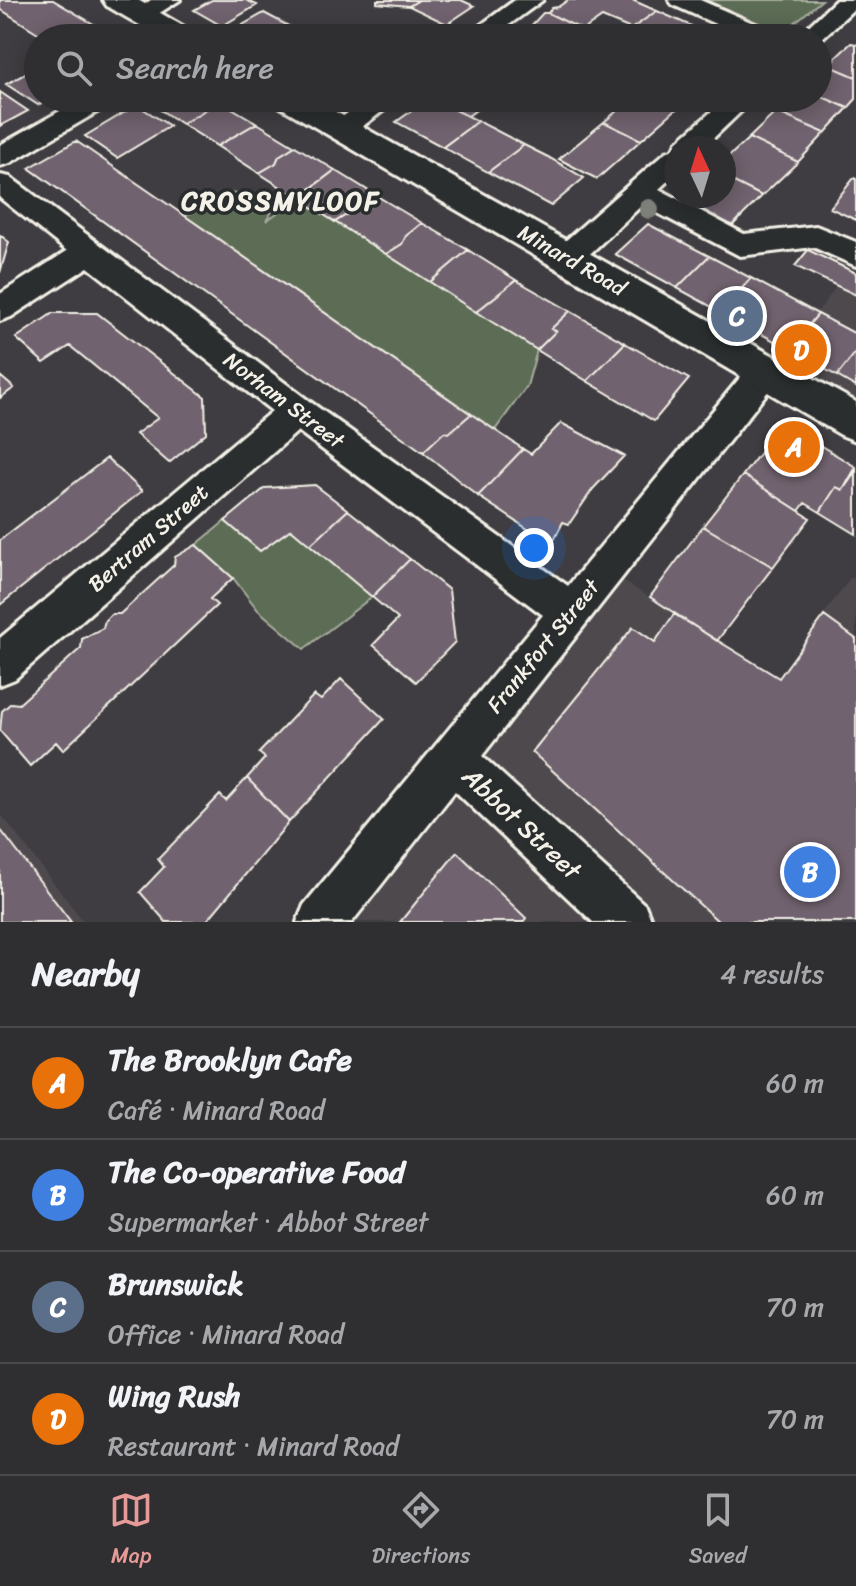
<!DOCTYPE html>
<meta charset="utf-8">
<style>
:root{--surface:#2f2e31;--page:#3b3a3d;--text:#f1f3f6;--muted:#a7a8ab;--line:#4a4a4d;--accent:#e69b98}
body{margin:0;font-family:Sriracha,sans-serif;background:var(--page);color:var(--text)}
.compass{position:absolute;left:664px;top:136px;width:72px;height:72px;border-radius:50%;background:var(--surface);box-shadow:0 4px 20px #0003;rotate:356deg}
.you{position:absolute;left:534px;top:548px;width:28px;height:28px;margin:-20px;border:6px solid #fff;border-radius:50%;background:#1a73e8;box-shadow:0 0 0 12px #1a73e833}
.badge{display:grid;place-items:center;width:52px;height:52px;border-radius:50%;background:var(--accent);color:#fff;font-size:26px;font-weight:700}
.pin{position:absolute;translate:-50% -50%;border:4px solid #fff;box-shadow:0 2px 8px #0006}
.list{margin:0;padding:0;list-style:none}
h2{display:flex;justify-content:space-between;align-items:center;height:104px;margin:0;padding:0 32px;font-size:34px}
h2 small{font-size:26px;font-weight:400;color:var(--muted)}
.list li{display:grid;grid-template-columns:52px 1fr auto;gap:24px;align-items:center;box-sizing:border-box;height:112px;padding:0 32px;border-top:2px solid var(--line)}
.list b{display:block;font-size:30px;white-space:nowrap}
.list p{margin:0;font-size:26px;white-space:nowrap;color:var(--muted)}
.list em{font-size:26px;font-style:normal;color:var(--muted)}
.icon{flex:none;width:44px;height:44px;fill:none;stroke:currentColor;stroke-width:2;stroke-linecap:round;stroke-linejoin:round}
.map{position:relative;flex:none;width:856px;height:922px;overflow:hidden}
.search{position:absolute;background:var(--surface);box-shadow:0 4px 20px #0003;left:24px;right:24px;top:24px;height:88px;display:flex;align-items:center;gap:20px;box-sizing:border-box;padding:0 28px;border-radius:44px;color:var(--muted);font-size:30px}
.sheet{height:552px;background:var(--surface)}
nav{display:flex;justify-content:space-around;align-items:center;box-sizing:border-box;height:112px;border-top:2px solid var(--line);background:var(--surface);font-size:22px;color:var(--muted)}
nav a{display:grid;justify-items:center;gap:4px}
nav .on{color:var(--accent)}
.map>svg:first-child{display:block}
</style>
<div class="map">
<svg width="856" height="922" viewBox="0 0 856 922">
<rect width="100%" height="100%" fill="#3f3d41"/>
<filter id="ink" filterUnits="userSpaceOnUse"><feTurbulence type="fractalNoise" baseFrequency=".0125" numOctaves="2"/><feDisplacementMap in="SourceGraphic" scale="16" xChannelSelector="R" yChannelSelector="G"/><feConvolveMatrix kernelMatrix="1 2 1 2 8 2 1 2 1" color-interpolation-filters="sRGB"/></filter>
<g filter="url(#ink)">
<path fill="#4e484e" d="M839 283 856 291V412L777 366Z
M606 570 778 678 850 578H856V922H321Z
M0 813 84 922H0Z"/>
<path fill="#5c6c55" stroke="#a8ae9e" stroke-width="2" d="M706 0H822L782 33Z
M224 193 269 196 273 210 266 221 298 198 537 350 527 386 495 430 185 216Z
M225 521 260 551 291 529 372 597 304 649 258 610 233 578 196 545Z"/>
<path fill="#70626e" stroke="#f4f1e8" stroke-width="2" d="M0 0H53L117 38H46L0 9Z
M212 0H246L257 5 222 26 194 10Z
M377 0H419L409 6 377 3Z
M419 0H461L474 6 447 24 409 6Z
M568 0H632L657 11 631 29 602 17 583 30 548 13 552 8 558 7Z
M657 11 696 28 683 38H651L631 29Z
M264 13 298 31 286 38H244L232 31Z
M543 13H548L583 30 573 38H530L522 34 520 30 530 27Z
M391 22 425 38H365Z
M696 28 721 38H683Z
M851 43 856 44V77L828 65Z
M828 65 856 77V99L848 108 818 95V74Z
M38 67V98H52L38 105 6 84Z
M0 92 28 111 0 126Z
M818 95 848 108 825 133 776 112 792 98H818Z
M142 98H216L220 101 182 124Z
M430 98H492L468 116Z
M430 98 468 116 478 121 443 147 396 122Z
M632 98H668L682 104 641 140 604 122Z
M220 101 257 123 217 146 182 124Z
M137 105 170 126 117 158 85 136Z
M776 112 825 133 798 162 749 138Z
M478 121 524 145 488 172 443 147Z
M604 122 641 140 597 179 559 159Z
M257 123 295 146 279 156 276 163 259 173 217 146Z
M749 138 798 162 762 196 724 177V161Z
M76 141 185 216 471 414 449 433 444 432 423 452 29 168Z
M524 145 548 157 584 178 551 206 488 172Z
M295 146 335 170 298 198 259 173 276 163 279 156Z
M335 170 377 196 335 222 298 198Z
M724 177 762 196 728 230 679 204 688 196H724Z
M854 178 856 179V220L830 208Z
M377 196 422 223 406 236 402 244 386 254 335 222Z
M422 223 468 250 430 282 386 254 402 244 406 236Z
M648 224 709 256 677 288 615 254Z
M0 235 9 242 0 273Z
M468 250 516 280 476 312 430 282Z
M808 250 856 273V295L795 266Z
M709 256 751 278 721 312 677 288Z
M751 278 818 314 789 349 721 312Z
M516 280 570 311 551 329 556 331 537 350 476 312Z
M570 311 625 343 587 381 537 350 556 331 551 329Z
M53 313H97L205 397 206 433 169 463 136 434 158 418 70 346 44 363 16 338Z
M818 314 856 334V352L837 376 789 349Z
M625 343 689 379 654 421 587 381Z
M856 352V387L837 376Z
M0 376 14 388 0 398Z
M471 414 523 449 478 496 423 452 444 432 449 433Z
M561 423 624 456 593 489 569 524 563 522 553 542 536 544 532 532 478 496 523 449 531 454Z
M783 423 856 467 843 490 836 487 820 512 805 503 799 511 743 475Z
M107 458 142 491 0 605V540Z
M856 471V534L820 512 836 487 843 490Z
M743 475 810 518 773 567 703 526Z
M315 485 348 510 310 545 291 529 260 551 225 521 265 488Z
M348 510 410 559 372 597 310 545Z
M703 526 773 567 717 641 650 597Z
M196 545 233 578 210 599 217 605 63 750 56 742 30 766 0 731 2 711 11 703 19 704 81 648 82 639 103 628 105 620 112 614H120L174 565 175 557Z
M410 559 449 590 455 642 416 682 373 645 398 619 372 597Z
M674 614 779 678 824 616 856 639V922H719L532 752 633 627 655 642Z
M341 679 384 719 289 822 247 778 265 758 259 753 314 695 321 700Z
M247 778 289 822 206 922H166L140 892 164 867 158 859 220 795 226 801Z
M0 829 71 922H0Z
M457 852 526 918 523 922H400Z"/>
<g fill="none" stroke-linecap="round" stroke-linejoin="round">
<defs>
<path id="minor" d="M151 0H180L150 19H134L130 14Z
M515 0H543L491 38H463Z
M669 0H700L776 33 779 38H747L673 5Z
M836 0H856V7L818 42V38H796Z
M83 98H115L111 104 10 163 0 166V145Z
M370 98H400L351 135 342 137 333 135 329 129 333 123Z
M727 98H755L703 148H676V173L659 189 744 234 816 226 856 242V266L813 247 740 256 642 205 578 265 567 268 556 265 552 257 556 249 666 152 674 149 677 142Z
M0 175 10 177 309 401 568 586 753 362 765 358 777 362 782 371 777 380 482 756 645 905 652 922H593L455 791 352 922H297L304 905 543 615 298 431 15 679 0 685V638L272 411 88 267 11 317 0 321V294L67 251 0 198Z"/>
<path id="major" d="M103 0H138L193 32 198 38H162L107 6Z
M272 98H311L856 402V441L841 435 277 105Z"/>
</defs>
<use href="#minor" stroke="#f4f1e8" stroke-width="6"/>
<use href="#major" stroke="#f4f1e8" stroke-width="6"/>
<use href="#minor" fill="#2a2d2e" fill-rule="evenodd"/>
<use href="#major" fill="#2a2d2e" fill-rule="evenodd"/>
</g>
<circle fill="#7d7f79" cx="649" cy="209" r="10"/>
</g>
<g text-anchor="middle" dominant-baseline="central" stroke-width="7" stroke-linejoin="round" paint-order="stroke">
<g font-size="22" fill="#f4f1e8" stroke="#2a2d2e">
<text transform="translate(572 260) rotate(30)">Minard Road</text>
<text transform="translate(284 400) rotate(37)">Norham Street</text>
<text transform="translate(148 538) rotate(-41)">Bertram Street</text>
<text transform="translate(543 646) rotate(-51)">Frankfort Street</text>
</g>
<g font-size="26" font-weight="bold" letter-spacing="2" fill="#f4f1e8" stroke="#2a2d2e">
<text x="281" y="201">CROSSMYLOOF</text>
</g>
<g font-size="26" fill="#f4f1e8" stroke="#2a2d2e">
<text transform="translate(522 823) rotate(43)">Abbot Street</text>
</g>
</g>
</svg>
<svg class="compass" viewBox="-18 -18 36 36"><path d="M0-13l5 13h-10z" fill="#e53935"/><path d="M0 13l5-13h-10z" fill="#a7a8ab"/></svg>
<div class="you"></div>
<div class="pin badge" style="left:794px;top:447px;background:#e8710a">A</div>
<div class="pin badge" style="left:810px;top:872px;background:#3f7fe0">B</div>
<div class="pin badge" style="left:737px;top:316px;background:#5c6f8a">C</div>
<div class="pin badge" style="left:801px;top:350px;background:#e8710a">D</div>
<div class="search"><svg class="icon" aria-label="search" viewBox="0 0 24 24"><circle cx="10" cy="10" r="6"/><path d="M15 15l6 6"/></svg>Search here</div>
</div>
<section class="sheet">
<h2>Nearby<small>4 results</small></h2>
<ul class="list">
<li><span class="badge" style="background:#e8710a">A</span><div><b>The Brooklyn Cafe</b><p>Café · Minard Road</p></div><em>60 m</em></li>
<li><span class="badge" style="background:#3f7fe0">B</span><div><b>The Co-operative Food</b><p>Supermarket · Abbot Street</p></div><em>60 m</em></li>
<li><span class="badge" style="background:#5c6f8a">C</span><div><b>Brunswick</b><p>Office · Minard Road</p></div><em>70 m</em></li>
<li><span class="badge" style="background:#e8710a">D</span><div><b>Wing Rush</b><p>Restaurant · Minard Road</p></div><em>70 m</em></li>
</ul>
</section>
<nav>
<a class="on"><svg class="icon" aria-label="map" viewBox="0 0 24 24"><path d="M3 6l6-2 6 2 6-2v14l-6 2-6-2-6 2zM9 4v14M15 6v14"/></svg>Map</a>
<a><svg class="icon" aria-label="directions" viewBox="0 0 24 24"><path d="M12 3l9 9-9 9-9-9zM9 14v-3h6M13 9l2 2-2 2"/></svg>Directions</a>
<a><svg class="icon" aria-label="saved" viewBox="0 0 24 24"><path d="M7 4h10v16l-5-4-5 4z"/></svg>Saved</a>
</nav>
